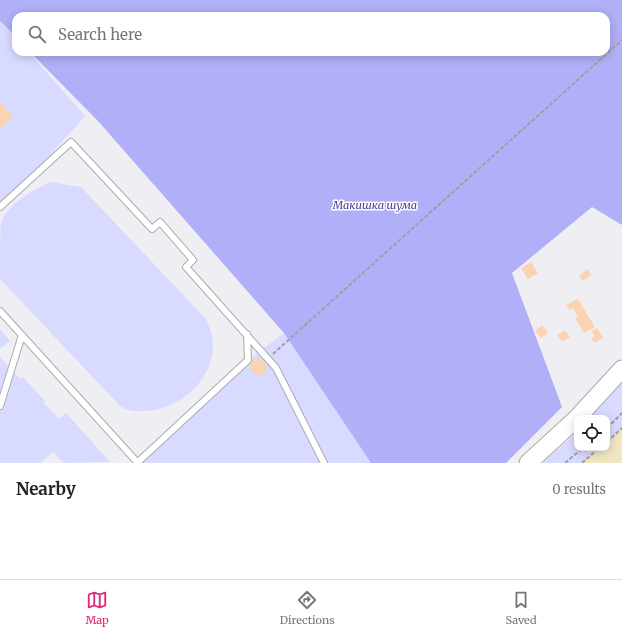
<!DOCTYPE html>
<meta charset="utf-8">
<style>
:root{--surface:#fff;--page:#f6f6f6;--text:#222;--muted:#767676;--line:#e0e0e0;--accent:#db2777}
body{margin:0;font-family:Merriweather,serif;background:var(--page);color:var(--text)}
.controls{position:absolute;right:12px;bottom:12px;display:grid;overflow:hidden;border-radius:8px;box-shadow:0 2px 10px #0003}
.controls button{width:36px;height:36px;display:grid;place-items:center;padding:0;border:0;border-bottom:1px solid var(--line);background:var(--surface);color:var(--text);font:20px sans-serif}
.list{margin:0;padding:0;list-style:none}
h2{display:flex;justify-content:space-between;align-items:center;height:52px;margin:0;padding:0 16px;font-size:17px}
h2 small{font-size:13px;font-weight:400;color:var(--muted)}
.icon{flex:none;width:22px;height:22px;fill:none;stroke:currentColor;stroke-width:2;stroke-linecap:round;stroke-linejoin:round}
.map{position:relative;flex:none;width:622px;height:463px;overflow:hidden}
.search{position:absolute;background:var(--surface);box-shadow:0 2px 10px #0003;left:12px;right:12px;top:12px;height:44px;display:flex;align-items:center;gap:10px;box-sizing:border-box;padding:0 14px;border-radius:12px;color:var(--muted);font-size:15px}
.sheet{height:116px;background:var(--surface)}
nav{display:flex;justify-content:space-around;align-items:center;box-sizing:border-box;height:56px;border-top:1px solid var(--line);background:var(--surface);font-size:11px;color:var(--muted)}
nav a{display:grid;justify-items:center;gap:2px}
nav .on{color:var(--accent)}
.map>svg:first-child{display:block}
</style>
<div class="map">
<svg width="622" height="463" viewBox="0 0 622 463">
<rect width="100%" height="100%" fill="#efeff3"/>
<path fill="#d9daff" d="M0 21 16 38V52H29L85 116 0 212Z
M51 182 81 187 206 319C229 362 191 408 146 411 136 411 129 412 120 406L0 279C0 267 0 232 1 223 8 203 33 190 51 182Z
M0 329 10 341 0 349Z
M284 333 371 463H137L248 360Z
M0 357 20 379 23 377 45 401 44 403 59 419 66 413 110 462 63 463 53 452 40 463H0Z
M622 382V463H542L577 433V448H607V418H590Z"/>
<path fill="#b0aff7" d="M0 0H622V225L592 207 512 273 562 407 506 463H371L284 333 98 121 30 52H606V16H16V37L0 21Z"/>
<path fill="#f0e6c1" d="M622 428V463H582L599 448H607V442Z"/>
<path fill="#fad3b3" d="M0 102 13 117 0 128Z
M531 262 538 273 528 279 521 268Z
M588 269 591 275 583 281 579 276Z
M578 299 595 327 584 333 575 318 578 317 573 308 569 310 566 305Z
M542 325 548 333 541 338 535 331Z
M597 328 603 338 594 343 591 338 595 336 591 331Z
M565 330 570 337 562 342 557 335Z
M259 358 267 365 265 374 256 375 249 368 252 360Z"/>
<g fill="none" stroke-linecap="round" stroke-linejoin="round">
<defs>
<path id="lane" d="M0 207 71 142 152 229 160 222 193 260 186 267 276 368 324 463
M0 311 137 462
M0 406 22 335
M137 463 248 360 247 334"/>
<path id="secondary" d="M577 418 622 369
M528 463 577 418"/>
</defs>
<use href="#lane" stroke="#ababae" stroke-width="8"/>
<use href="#secondary" stroke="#ababae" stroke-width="19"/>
<path stroke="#9f9fa2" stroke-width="2" stroke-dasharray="4 2" stroke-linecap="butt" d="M273 354 622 40
M607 428 622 413
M607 442 622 428
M565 463 583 448
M582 463 599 448"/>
<use href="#lane" stroke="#fff" stroke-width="6"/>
<use href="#secondary" stroke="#fff" stroke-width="17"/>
</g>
<g text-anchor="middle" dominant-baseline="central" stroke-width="3" stroke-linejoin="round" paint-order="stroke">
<g font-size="11" font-style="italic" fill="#483e91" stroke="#fdfdfe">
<text x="375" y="205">Макишка шума</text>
</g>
</g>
</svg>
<div class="controls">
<button><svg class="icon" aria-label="locate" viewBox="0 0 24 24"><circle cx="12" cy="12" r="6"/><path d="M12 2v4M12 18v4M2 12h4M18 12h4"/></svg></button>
</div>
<div class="search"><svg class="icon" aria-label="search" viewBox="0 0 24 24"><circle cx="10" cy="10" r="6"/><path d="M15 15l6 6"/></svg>Search here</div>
</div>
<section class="sheet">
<h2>Nearby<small>0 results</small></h2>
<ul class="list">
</ul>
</section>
<nav>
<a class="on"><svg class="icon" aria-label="map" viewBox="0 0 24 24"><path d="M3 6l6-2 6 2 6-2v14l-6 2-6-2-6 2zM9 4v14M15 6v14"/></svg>Map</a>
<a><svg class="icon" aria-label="directions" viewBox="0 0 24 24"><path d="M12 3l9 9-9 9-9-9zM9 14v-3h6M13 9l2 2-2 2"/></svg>Directions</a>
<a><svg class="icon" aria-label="saved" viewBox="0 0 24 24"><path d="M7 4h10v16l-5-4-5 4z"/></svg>Saved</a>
</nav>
